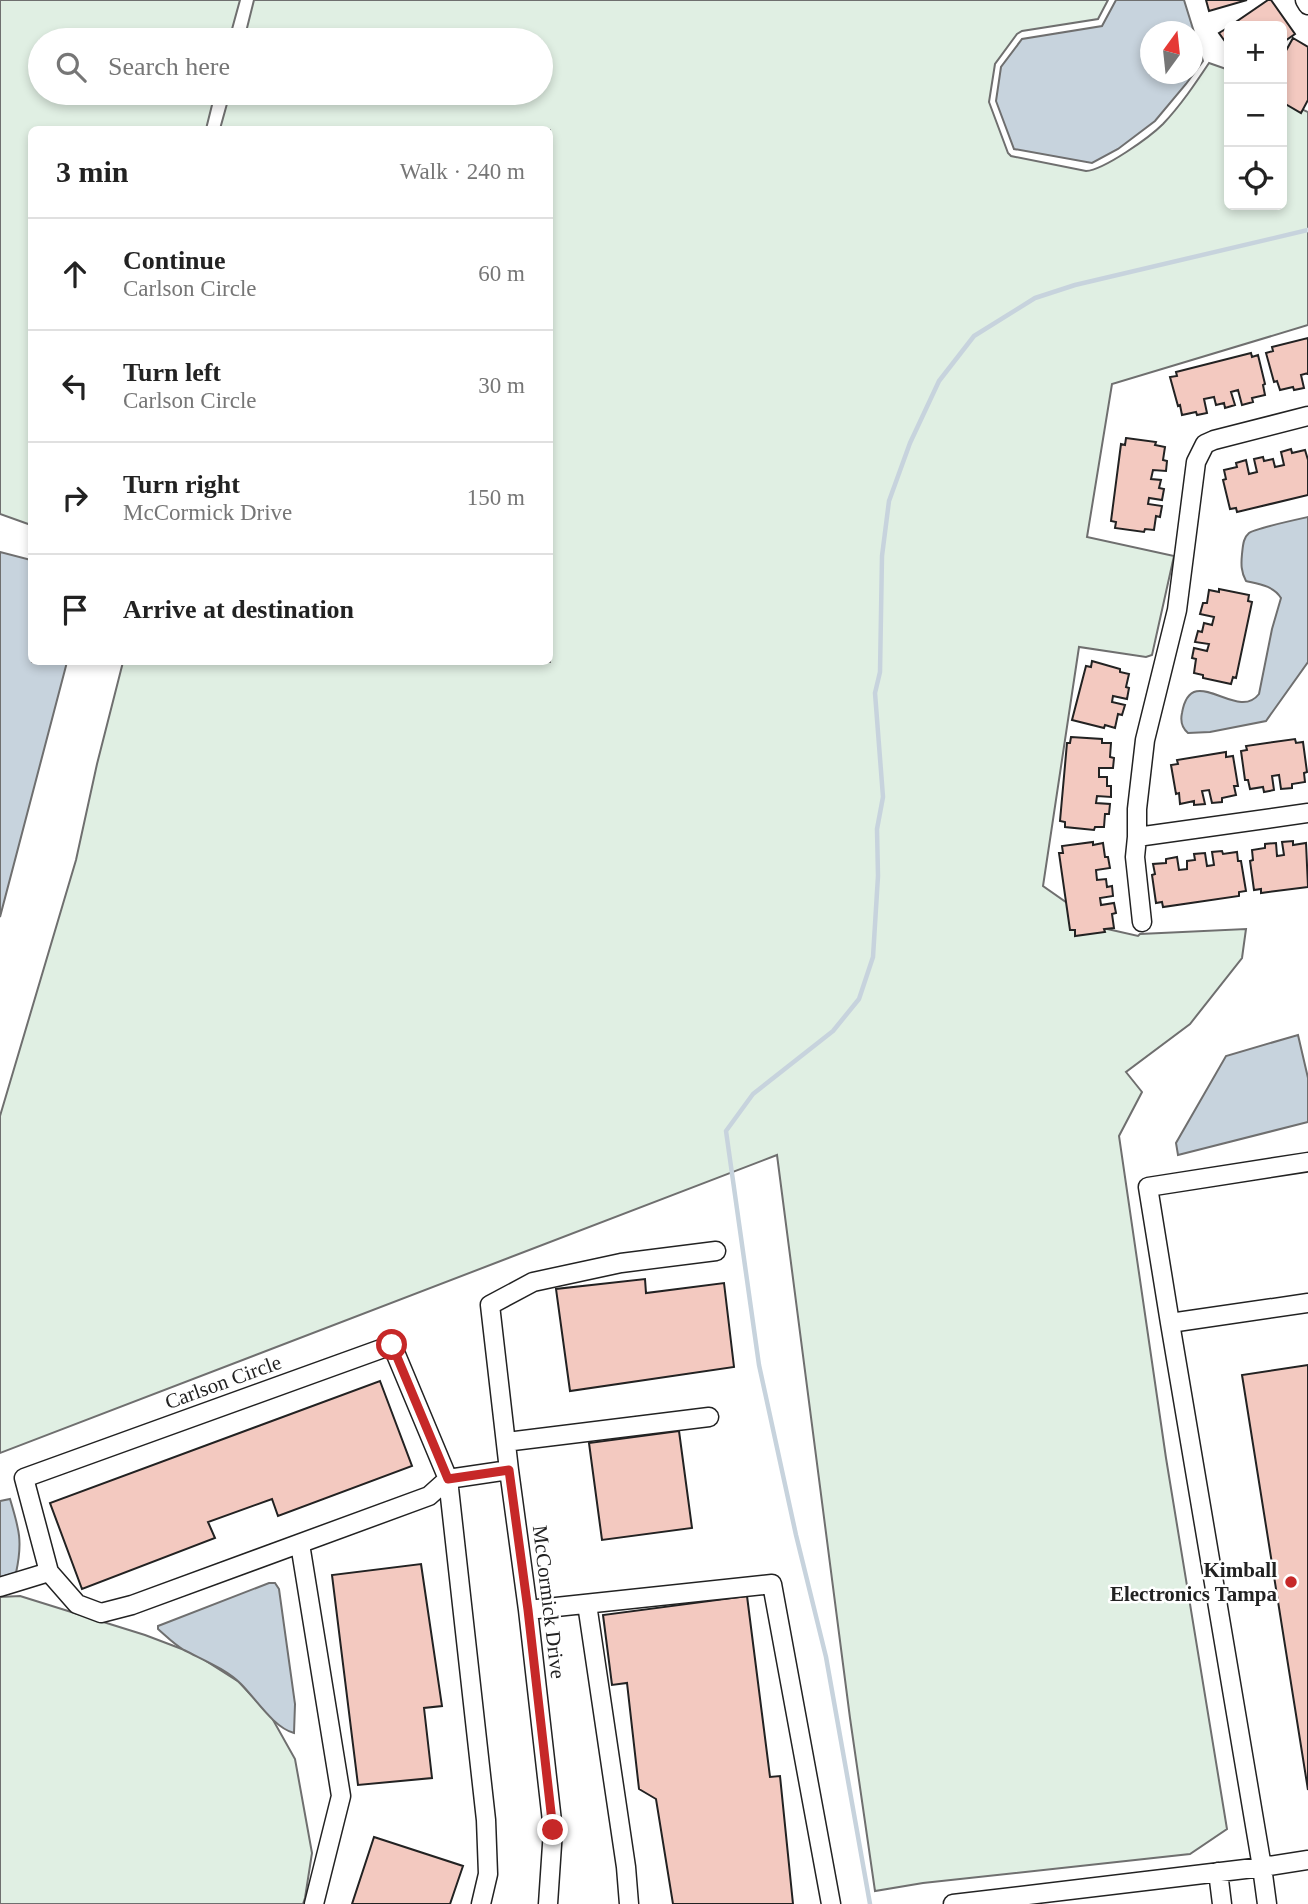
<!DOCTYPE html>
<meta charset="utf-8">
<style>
:root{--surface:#fff;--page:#f6f6f6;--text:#222;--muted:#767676;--line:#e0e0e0}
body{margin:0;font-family:"Times New Roman",serif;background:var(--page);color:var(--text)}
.controls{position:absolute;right:21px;top:21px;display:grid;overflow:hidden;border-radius:10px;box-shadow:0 4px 10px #0003}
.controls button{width:63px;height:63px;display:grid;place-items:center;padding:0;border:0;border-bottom:2px solid var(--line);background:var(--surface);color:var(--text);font:35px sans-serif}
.compass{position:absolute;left:1140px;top:21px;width:63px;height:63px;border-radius:50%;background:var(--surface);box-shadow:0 4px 10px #0003;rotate:15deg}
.stop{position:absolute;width:21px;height:21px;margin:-16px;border:5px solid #c62828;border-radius:50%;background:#fff}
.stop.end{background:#c62828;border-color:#fff;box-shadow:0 2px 7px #0008}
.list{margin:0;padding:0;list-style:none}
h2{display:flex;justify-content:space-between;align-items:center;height:91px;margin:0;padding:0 28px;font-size:30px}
h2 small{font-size:23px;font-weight:400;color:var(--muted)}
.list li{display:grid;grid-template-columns:46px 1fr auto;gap:21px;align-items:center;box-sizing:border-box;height:112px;padding:0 28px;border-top:2px solid var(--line)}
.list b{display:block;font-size:26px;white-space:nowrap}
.list p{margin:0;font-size:23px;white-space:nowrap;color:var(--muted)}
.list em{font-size:23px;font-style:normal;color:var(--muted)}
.icon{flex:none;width:38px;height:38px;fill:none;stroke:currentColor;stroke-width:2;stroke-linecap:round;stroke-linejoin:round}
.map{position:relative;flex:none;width:1308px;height:1904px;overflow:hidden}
.search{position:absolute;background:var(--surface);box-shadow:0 4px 10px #0003;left:28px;top:28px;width:525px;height:77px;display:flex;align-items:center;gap:18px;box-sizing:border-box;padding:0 24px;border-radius:38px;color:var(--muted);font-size:26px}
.panel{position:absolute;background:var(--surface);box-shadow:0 4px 10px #0003;left:28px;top:126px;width:525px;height:539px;border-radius:10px}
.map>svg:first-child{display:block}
</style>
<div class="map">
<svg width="1308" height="1904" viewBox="0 0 1308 1904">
<rect width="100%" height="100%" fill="#fff"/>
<path fill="#e0efe3" stroke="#6f6f6f" stroke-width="2" d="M0 0H240L229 40H40V93H215L206 129 32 130 31 525 0 514Z
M254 0H1108L1098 19 1022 31 1017 34 995 64 989 102 1008 153 1011 156 1086 171C1104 170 1150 137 1163 124 1181 105 1195 84 1209 63L1229 70V205H1282V100L1308 112V325L1112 384 1087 537 1174 556 1152 655 1146 657 1079 647 1043 886 1103 928 1138 936 1140 934 1246 929 1242 958 1190 1024 1126 1072 1142 1092 1119 1136 1166 1458 1227 1829 1190 1854 923 1883 875 1891 850 1718 777 1155 0 1453V1116L76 860 97 764 123 662H550V130L220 129 230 93H541V40H244Z
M20 1596 145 1635 195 1654 239 1682 272 1718 295 1759 312 1853 305 1898 303 1904H0V1597Z"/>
<path fill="#c7d3dd" stroke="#6f6f6f" stroke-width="2" fill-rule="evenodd" d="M1116 0H1184L1203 61 1186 84 1155 121 1118 149 1092 163 1014 149 996 101 1001 67 1022 39 1102 26ZM1150 32H1192V74H1150Z
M1308 517V662L1266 721 1210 732 1188 733C1182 728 1180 722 1182 713 1191 660 1237 723 1259 694L1272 629 1281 598C1274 586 1259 584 1246 581 1241 572 1241 564 1242 554 1243 546 1243 538 1249 533 1253 529 1299 519 1308 517Z
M0 552 31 560 32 662H67L0 917Z
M1298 1035 1308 1078V1122L1178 1155 1176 1143 1226 1056Z
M10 1499C19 1529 23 1541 16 1573L0 1577V1501Z
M269 1583H275L279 1589 295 1704 294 1733C274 1728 256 1699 241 1684 226 1669 203 1660 184 1650 175 1645 166 1636 158 1629V1626Z"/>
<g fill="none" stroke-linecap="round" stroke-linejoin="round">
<path stroke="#c7d3dd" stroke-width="4.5" d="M870 1904 826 1657 796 1535 759 1365 726 1131 753 1094 833 1031 859 999 873 957 878 876 877 829 883 797 875 693 880 672 882 556 889 501 910 443 939 381 974 336 1035 298 1075 285 1308 230"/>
</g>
<path fill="#f3c9c0" stroke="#222" stroke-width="2" d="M1206 0H1247L1209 11Z
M1268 0H1271L1295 34 1282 43V26H1230Z
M1229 27V47L1219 33Z
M1293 38 1308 47V100L1301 113 1282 102V58Z
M1308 338V375V373L1301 375 1304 388 1294 390 1293 387 1280 390 1277 381 1274 382 1266 353 1273 351 1272 347Z
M1251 353 1252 357 1258 355 1265 384 1263 385 1265 395 1252 398 1253 402 1242 405 1238 390 1231 392 1235 405 1225 408 1224 403 1216 405 1214 397 1204 399 1207 413 1197 415 1196 412 1182 415 1180 405 1178 406 1170 377 1177 376 1176 372Z
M1126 438 1156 442 1155 445 1165 447 1163 460 1167 461 1166 471 1153 470 1151 479 1161 480 1159 488 1164 489 1162 500 1149 498 1148 504 1162 506 1160 517 1156 516 1154 530 1145 529 1144 532 1115 528 1116 522 1111 521 1121 444 1125 445Z
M1291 449 1292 453 1305 450 1308 460V495L1237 512 1236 508 1230 509 1223 480 1226 479 1224 470 1237 467 1236 463 1246 460 1249 474 1257 472 1254 459 1263 457 1264 461 1273 459 1275 467 1284 465 1281 452Z
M1219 589 1249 595 1248 601 1252 602 1236 678 1233 677 1231 684 1203 678V675L1194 673 1196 659 1192 658 1194 648 1207 651 1209 644 1195 642 1198 631 1202 632 1204 623 1212 625 1214 617 1200 614 1203 603H1207L1209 590 1219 592Z
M1092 661 1120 669V672L1129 674 1126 687 1129 688 1127 699 1113 696 1112 702 1125 705 1122 715 1118 714 1115 728 1105 725 1104 728 1072 720 1086 666 1091 667Z
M1071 737 1102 739V743H1111L1110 757 1114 758 1113 768H1099V777H1107V786H1111V797L1097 796 1096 803 1110 804 1109 814H1105L1104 827H1095L1094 830 1065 827V822L1060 821 1067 743H1070Z
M1295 739 1296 743 1303 742 1307 772 1304 773 1305 782 1292 784V788L1281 789 1279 775 1272 776 1274 790 1264 792 1263 787 1250 789 1248 780H1245L1241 751 1247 750 1246 746Z
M1226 752V757L1233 756 1238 786H1234L1236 795 1222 798V802L1212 803 1209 790 1202 791 1205 804 1194 805V801L1180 804 1179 793 1176 794 1171 765 1178 764 1177 760Z
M1293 841V845L1306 843 1308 887 1261 893V889L1254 890 1250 861 1253 860 1252 850 1265 848V844L1276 843 1277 856 1284 855 1282 842Z
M1093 842V845L1103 843 1105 857H1108L1110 868 1096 870 1097 880 1106 879 1107 887 1112 886 1113 896 1100 898 1101 905 1114 903 1116 913 1112 914 1114 928 1104 929 1105 932 1075 936V930H1070L1059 853H1063L1062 846Z
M1222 851 1223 854 1237 852 1238 861H1241L1246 891 1239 892V896L1163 907 1162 902 1156 903 1152 875 1155 874 1153 864 1166 863V859L1177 857 1179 870 1187 869V861L1195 860 1194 854 1205 853 1207 866 1214 865 1212 852Z
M645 1279 646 1293 724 1283 734 1367 570 1391 556 1289Z
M1308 1365V1790L1242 1375Z
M380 1381 412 1466 278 1516 272 1499 208 1522 215 1538 82 1589 50 1503Z
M679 1431 692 1528 602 1540 589 1443Z
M421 1564 442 1706 424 1708 432 1778 358 1785 332 1575Z
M747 1596 770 1777 780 1776 793 1904H673L656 1799 639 1789 627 1683 612 1685 603 1615Z
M374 1837 463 1866 450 1904H352Z"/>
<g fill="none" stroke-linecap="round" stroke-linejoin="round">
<defs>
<path id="minor" d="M1305 0 1308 5
M1137 837 1308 813
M1142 922 1135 857 1137 837V809L1145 740 1177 610 1196 462 1205 444 1214 440 1308 416
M1170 1323 1308 1303
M506 1442 709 1417
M300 1544 341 1796 314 1904
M0 1587 49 1572
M587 1604 626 1867 629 1904
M528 1610 772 1584 831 1904
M1218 1872 1222 1904
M481 1904 488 1874 486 1820 448 1479 392 1345 24 1478 49 1572 77 1604 101 1613 132 1605 429 1496 448 1479 509 1470
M548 1904 553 1830 528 1610 509 1470 490 1305 533 1282 621 1263 716 1251
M953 1904 1262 1867 1308 1860
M1267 1904 1262 1867 1170 1323 1148 1187 1308 1162"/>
</defs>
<use href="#minor" stroke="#222" stroke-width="21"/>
<use href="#minor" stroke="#fff" stroke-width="18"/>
</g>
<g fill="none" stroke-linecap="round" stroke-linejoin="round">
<path stroke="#c62828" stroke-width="9" d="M392 1345 448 1479 509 1470 528 1610 553 1830"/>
</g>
<circle fill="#c62828" stroke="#fff" stroke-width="2.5" cx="1291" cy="1582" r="7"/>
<g text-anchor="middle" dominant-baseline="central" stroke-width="5" stroke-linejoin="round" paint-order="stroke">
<g font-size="21" fill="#222" stroke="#fff">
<text transform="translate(223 1382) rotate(-20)">Carlson Circle</text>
<text transform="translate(549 1602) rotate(83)">McCormick Drive</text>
</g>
<g font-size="21" font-weight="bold" fill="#222" stroke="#fff" text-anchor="end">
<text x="1277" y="1570">Kimball<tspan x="1277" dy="24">Electronics Tampa</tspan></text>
</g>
</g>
</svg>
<div class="controls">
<button>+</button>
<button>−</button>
<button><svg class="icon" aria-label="locate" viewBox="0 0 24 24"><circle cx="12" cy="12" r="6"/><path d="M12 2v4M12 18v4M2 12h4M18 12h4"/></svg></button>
</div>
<svg class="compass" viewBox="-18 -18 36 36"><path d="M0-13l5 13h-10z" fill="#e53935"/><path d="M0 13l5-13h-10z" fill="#767676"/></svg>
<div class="stop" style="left:392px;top:1345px"></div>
<div class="stop end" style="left:553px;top:1830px"></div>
<div class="search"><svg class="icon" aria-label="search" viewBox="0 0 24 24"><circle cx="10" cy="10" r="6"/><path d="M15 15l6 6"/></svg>Search here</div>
<section class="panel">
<h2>3 min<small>Walk · 240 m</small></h2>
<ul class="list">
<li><svg class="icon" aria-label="ahead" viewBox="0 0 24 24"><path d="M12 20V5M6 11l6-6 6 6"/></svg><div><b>Continue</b><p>Carlson Circle</p></div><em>60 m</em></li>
<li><svg class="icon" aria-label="left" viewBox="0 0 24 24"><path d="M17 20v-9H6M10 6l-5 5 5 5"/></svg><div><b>Turn left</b><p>Carlson Circle</p></div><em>30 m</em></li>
<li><svg class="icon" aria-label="right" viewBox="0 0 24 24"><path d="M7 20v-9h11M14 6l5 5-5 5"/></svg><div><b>Turn right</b><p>McCormick Drive</p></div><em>150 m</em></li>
<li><svg class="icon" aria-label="arrive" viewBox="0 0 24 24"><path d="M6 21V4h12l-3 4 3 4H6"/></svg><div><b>Arrive at destination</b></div></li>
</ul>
</section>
</div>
